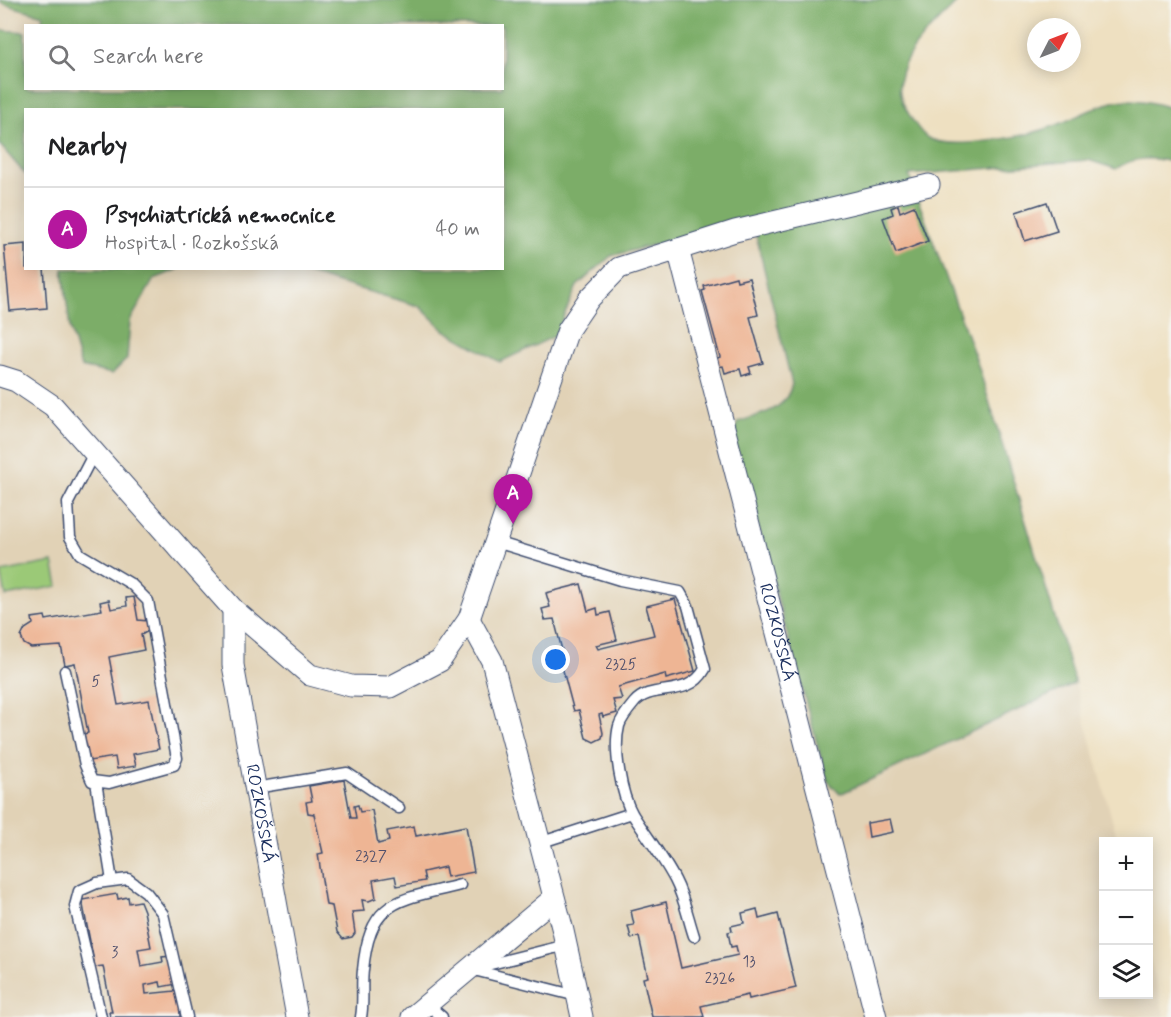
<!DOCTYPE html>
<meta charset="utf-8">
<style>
:root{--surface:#fff;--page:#f2f2f2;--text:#202124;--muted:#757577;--line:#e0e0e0;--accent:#b5179e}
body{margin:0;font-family:Mynerve,sans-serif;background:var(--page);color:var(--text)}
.controls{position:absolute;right:18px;bottom:18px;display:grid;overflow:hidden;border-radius:0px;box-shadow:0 3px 15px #0003}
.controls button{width:54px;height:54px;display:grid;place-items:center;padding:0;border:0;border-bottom:2px solid var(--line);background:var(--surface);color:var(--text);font:30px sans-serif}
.compass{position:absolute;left:1027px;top:18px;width:54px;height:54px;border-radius:50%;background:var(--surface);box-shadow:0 3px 15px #0003;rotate:48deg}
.you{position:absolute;left:556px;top:660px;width:21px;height:21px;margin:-15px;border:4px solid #fff;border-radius:50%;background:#1a73e8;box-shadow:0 0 0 9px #1a73e833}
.badge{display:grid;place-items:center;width:39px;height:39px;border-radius:50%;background:var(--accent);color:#fff;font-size:20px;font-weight:700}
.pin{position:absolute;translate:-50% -50px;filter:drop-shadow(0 2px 3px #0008)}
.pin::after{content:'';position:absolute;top:32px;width:21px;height:18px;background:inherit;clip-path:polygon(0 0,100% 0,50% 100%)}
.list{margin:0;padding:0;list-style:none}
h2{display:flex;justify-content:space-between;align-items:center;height:78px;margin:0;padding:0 24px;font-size:26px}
h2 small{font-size:20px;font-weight:400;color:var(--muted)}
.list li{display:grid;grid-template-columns:39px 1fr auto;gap:18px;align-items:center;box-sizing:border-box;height:84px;padding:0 24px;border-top:2px solid var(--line)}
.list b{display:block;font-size:22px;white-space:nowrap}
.list p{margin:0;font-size:20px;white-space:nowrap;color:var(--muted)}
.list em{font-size:20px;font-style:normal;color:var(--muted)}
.icon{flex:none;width:33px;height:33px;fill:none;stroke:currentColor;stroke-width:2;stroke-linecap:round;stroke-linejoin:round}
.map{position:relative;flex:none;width:1171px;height:1017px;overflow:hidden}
.search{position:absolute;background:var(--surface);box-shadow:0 3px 15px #0003;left:24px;top:24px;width:480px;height:66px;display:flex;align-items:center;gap:15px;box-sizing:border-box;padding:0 21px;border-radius:0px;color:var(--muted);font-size:22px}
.panel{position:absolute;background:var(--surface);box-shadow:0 3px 15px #0003;left:24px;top:108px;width:480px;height:162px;border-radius:0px}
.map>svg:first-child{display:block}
</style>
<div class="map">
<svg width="1171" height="1017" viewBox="0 0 1171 1017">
<rect width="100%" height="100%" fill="#f6f6f2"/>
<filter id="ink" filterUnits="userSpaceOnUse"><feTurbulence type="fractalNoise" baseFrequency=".0167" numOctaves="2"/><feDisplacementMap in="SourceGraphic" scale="12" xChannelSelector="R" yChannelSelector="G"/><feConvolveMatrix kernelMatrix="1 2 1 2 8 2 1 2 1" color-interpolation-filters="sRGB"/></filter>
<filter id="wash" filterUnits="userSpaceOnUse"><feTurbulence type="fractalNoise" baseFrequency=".008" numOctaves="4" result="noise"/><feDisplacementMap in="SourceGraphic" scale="24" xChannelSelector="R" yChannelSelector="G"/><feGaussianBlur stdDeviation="1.35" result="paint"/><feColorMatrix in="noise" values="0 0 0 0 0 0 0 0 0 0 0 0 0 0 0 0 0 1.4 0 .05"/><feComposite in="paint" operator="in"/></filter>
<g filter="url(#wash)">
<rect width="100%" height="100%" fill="#eee0c1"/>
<path fill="#e1d2b6" d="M0 3 43 15 41 25 26 26V268H502L777 180 978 365 1075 683 1118 841 1104 842V994H1148L1149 956 1165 1017H0Z"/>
<path fill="#9bc977" stroke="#5b7c6a" stroke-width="1.5" d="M53 562 58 586 6 596 1 572Z"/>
<path fill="#7cad68" stroke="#4c6e63" stroke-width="1.5" d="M0 0H959C932 28 881 68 906 109 911 118 919 132 928 138 952 151 1028 136 1054 126 1073 119 1093 107 1113 102 1132 97 1153 102 1171 108V162C1151 157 1133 157 1116 169L1088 160 909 175 978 365 1075 683 840 794 827 780 736 446 734 432 738 422C763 413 785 412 792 384L752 219 611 256 577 286 555 336 500 362 444 330 419 306 290 269 502 268V110H26L25 174 0 145V30L25 32 26 88H502V26L41 25 43 15 0 3Z
M63 269H179L154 279 130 321 127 359 112 374 81 367 70 329Z"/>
<g id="blocks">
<path fill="#eeb594" d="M1047 202 1057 231 1025 241 1016 212Z
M898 205 900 212 914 206 928 241 896 253 883 218 893 214 891 208Z
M26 244V268H44L47 308 10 311 4 246Z
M736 277 737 281 749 278 758 315 750 317 763 363 749 367 751 373 742 376 740 369 725 373 723 366 717 367 715 359 720 357 702 291 705 290 704 286Z
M581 584 588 611 597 608 598 615 610 612 617 640 596 645 598 649 654 635 646 606 675 599 695 671 666 679 665 674 618 687 622 699 613 700 617 713 603 717 602 714 599 715 603 733 602 738 594 742 586 738 579 710 574 711 573 708 560 659 564 658 554 619 545 620 542 609 550 607 546 593Z
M134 597 138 620 148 621 150 630 141 635 144 650 109 657 118 705 149 700 159 749 133 754 136 766 117 769 115 757 89 761 84 734 88 733 75 663 65 665 61 646 31 648 24 644 21 637 25 629 33 624 32 618 45 616 46 620 102 610 100 602 109 600 111 609 127 606 126 598Z
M344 780 351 818H356L354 806 358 805 360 812 372 810 378 844 389 841 387 831 414 826 416 836 466 826 474 872 447 877 445 867 423 872 425 881 397 886 395 876 373 880 376 898 369 901 362 900 364 911 352 912 355 933 352 937 343 939 337 932 332 906 326 905 318 854 323 853 314 814 308 813 306 802 312 801 309 786Z
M890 819 893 832 869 837 867 823Z
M117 894 118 899 128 897 129 903 140 901 144 911 151 947 138 949 141 966 163 962 162 957 171 956 177 984 161 987 160 982 145 985 146 994 175 991 180 1005V1017H110L109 1012H112L103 966 95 967 82 900Z
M666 902 681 968 738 955 736 946 731 947 728 932 732 931 731 926 744 923 742 913 757 909 759 919 778 914 796 988 749 999 748 995 701 1006 704 1017H652L643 978 648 977 639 937 631 938 628 926 634 925 631 911Z"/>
</g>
</g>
<g filter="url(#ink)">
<use href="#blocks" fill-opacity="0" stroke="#3b4a6d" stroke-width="1.5"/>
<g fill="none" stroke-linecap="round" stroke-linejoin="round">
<defs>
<path id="lane" d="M496 542 620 580 680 592 688 606 705 669C688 700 651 682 634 703 629 709 621 719 619 726 613 749 621 795 633 815 647 837 663 857 675 880 684 897 688 918 694 936
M65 671 85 765 92 781 109 783 174 765 177 758 148 601 131 584 80 554 70 537 68 503 94 453
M96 782 112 881
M255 788 347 773 399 808
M539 843 632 813
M479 967 566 945
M470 969 577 996
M427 1004 442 1017
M101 1017 75 906 79 891 97 883 128 879 146 892 163 914 187 1017
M361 1017C364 1001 361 986 363 970 370 897 399 901 460 885"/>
<g id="street">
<path id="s1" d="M678 249 876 1017"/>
<path d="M0 376 16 381 53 406 233 609 310 675 351 686 390 687 440 661 469 619 568 330 589 299 619 268 735 231 929 185"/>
<path id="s2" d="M233 609V665L297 1017"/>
<path d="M469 619 492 661 563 931 582 1017"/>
<path d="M412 1017 554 898"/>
</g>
</defs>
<use href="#lane" stroke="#3b4a6d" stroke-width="13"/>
<use href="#street" stroke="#3b4a6d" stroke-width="23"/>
<use href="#lane" stroke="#fff" stroke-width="10"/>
<use href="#street" stroke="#fff" stroke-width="21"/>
</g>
</g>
<g text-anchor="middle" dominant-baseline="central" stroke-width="4.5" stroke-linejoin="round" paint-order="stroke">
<g font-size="15" fill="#50506c">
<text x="621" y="665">2325</text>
<text x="96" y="682">5</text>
<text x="371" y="857">2327</text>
<text x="115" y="953">3</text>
<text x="749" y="962">13</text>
<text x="720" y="979">2326</text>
</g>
<g font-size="18" fill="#1b2f5e" stroke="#f6f6f2">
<text stroke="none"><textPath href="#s1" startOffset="396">ROZKOŠSKÁ</textPath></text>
<text stroke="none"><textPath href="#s2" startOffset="207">ROZKOŠSKÁ</textPath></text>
</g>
</g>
</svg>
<div class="controls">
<button>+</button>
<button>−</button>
<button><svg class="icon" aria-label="layers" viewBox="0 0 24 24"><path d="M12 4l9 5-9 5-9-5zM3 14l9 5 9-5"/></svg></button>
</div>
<svg class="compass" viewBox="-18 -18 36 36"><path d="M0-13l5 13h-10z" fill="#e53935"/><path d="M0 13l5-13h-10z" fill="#757577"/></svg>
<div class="you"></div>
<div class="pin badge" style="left:513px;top:524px">A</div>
<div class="search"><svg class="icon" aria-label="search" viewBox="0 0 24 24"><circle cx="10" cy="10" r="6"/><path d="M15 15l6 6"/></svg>Search here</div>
<section class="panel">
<h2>Nearby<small></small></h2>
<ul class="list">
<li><span class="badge">A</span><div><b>Psychiatrická nemocnice</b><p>Hospital · Rozkošská</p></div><em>40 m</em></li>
</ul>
</section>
</div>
